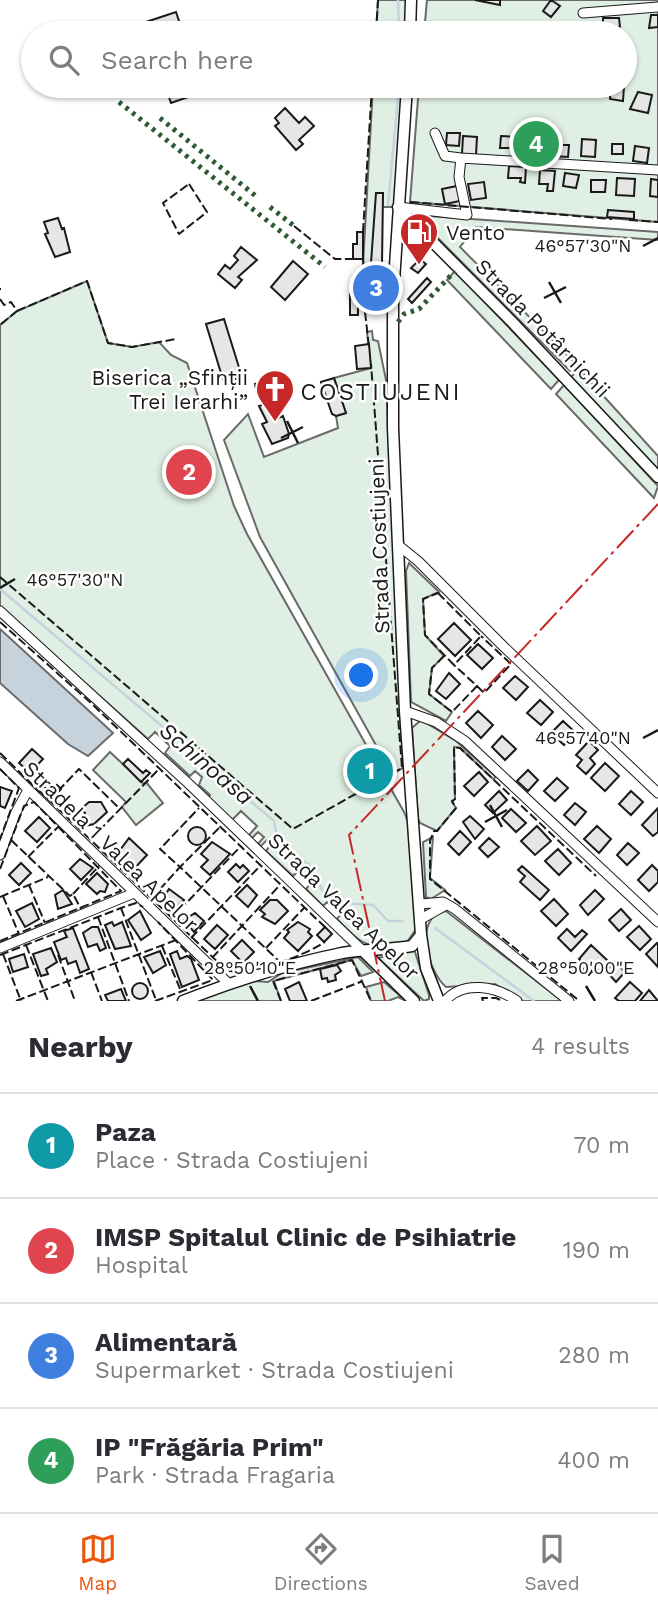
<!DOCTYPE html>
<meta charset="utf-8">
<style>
:root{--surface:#fff;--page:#f7f7f7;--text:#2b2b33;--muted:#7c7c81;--line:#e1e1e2;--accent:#ea580c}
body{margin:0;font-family:"Work Sans",sans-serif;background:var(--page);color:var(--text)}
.you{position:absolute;left:362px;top:676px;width:24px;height:24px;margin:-18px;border:5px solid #fff;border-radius:50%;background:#1a73e8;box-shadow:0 0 0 10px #1a73e833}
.badge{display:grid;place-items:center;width:46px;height:46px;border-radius:50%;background:var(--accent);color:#fff;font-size:23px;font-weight:700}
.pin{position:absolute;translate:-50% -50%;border:4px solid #fff;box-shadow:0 2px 7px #0006}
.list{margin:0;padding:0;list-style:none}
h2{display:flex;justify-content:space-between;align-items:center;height:91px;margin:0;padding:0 28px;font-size:30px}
h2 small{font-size:23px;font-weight:400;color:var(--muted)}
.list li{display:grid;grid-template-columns:46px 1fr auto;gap:21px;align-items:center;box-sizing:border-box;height:105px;padding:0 28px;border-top:2px solid var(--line)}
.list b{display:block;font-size:26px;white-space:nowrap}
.list p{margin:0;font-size:23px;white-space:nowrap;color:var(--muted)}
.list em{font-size:23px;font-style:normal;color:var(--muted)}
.icon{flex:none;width:38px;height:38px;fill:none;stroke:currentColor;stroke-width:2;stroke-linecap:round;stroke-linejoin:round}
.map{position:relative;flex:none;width:658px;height:1001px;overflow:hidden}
.search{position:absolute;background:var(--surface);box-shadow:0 2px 5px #0004;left:21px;right:21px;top:21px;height:77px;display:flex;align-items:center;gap:18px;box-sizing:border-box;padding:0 24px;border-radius:38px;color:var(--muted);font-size:26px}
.sheet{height:511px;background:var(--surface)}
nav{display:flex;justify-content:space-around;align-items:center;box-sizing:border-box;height:98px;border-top:2px solid var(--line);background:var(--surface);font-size:19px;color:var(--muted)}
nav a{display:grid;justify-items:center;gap:4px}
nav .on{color:var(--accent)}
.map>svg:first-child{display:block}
</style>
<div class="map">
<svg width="658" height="1001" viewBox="0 0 658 1001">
<rect width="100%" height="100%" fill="#fff"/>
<path fill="#e0efe3" stroke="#6a6a6a" stroke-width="2" d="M378 0H408L406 33H376Z
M427 0H658V222L410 202 419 86H625V33H424Z
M373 86H403L394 207H382L383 193H376L382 266 363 265Z
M415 215 658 232V240L476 227 460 247 577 365 570 371Z
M455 271 559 380 551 389 447 280Z
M87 281 108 343 132 347 159 342 171 355 187 363 234 506 247 534 404 812 408 822 416 929 407 942C364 947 368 950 337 919L341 914 327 902 323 906 306 889 312 882 299 870 293 876 266 851 272 843 267 840 261 846 258 844 264 837 258 832 252 838 249 835 257 826 241 811 232 820 208 798 210 795 199 785 202 777 195 771 190 776 165 753 170 746 155 732 148 739 0 607V325L17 311Z
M372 331 373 340 378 341 386 380 403 768 392 774 260 537 224 440 248 414 264 457 338 428 336 416 346 413 334 378 371 368 367 332Z
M579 369 658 456V470L571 377Z
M564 385 658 486 654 498 556 394Z
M409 563 439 592 423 599 425 635 444 656 432 668 429 694 452 712 446 721 411 702 406 571Z
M421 720 456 741 496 777 493 779 460 748 454 747 455 799 452 802 456 808 437 831 420 823 418 819 412 728Z
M110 752 144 784 146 782 163 803 136 825 122 807 126 802 93 770Z
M433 837 430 878 445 890 431 899 426 897 423 842Z
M446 911 562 1001H523L495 984 446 987C427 971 413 915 446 911Z
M414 949 429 995V999L424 1001 378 958Z
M358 957 373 972 361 976 352 960 274 981 281 1001H193L253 981 268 982 282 973Z
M384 982 406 1001 398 997 388 1001H371L366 987Z"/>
<path fill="#c6d2dc" stroke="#6a6a6a" stroke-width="2" d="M0 629 113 733 88 756 68 744 0 683Z"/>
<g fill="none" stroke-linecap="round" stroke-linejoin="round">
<path stroke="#c6d2dc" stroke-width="2.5" d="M398 0 399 33
M388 205 399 86
M0 589 274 821 279 847 309 864 322 890 329 894 344 903 373 905 388 921H403
M435 928 534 1001"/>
</g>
<path fill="#e6e6e6" stroke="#1a1a1a" stroke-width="2" d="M475 0H500V5Z
M551 0 560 6 551 17 543 11Z
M176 12 183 33H146L143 23Z
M651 15H658V27L649 28Z
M603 18H619L620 27 603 28Z
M165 86H201L203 92 171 103Z
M442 86H460L459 94 441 93Z
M528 86H542L541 94 527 92Z
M585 86H596L594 95 584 94Z
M611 86H624L623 101 610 99Z
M638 92 652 95 648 113 630 109Z
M285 108 299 123 305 117 314 126 299 140 303 144 296 150 275 126 279 123 275 118Z
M529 131 541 132 540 152 527 151Z
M447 133H460L459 146 446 145Z
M463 136 477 137 476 155 462 154Z
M501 136 516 137 515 148H500Z
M582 139 596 140 595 157 581 156Z
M612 144H623V154H612Z
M554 145H569L568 157 553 156Z
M635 146 649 148 647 163 633 161Z
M509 166 526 167 525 183 520 182 521 178H508Z
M540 170 555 171 553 191H547L548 184H539Z
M565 173 579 175 576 188 563 186Z
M617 178 635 179 634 196 616 195Z
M651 179 658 180V197L650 196Z
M591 180H606L605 192H591Z
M484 182 486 198 471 200 468 184Z
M457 186 460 201 445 204 442 189Z
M376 193H383L382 264 371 263Z
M608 210 634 212V219L607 217Z
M58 218 62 229 64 228 70 252 55 257 45 234 48 233 44 222Z
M357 232H363V259H353V244H357Z
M241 247 257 260 238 277 242 280 235 288 218 274 225 265 230 269 238 260 234 256Z
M420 259 426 264 418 273 411 268Z
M293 261 308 274 285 300 271 287Z
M377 271 379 292 372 293 373 312H365L364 272Z
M427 278 431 282 412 303 408 299Z
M358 293V315H350V294Z
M224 319 242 377 224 383 206 324Z
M369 344 371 368 357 369 355 346Z
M285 374 288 383 278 387 275 377Z
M275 377 276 383 256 389 255 384Z
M334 378 346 413 336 416 332 414 321 382Z
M275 401 278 418 283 416 289 434 288 438 272 444 262 424 267 422 259 406Z
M454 623 471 640 455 656 438 639Z
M478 644 493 658 482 669 467 655Z
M449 673 460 684 446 699 436 691Z
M515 676 528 687 516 700 503 688Z
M540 700 553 712 541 725 527 713Z
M478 711 493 725 481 738 466 723Z
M563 721 576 733 564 745 551 733Z
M502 736 516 749 505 760 492 747Z
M589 741 598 750 590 758 595 764 586 774 577 766 582 760 576 755Z
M32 749 43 759 30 773 19 763Z
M128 759 143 773 146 770 150 773 141 782 123 764Z
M605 763 619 776 605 791 591 778Z
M364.5 771a5.5 5.5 0 1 1 11 0a5.5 5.5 0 1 1-11 0Z
M528 770 538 780 528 791 517 781Z
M479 772 488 782 474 796 464 786Z
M557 778 568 788 555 801 544 791Z
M41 784 50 792 57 785 61 789 50 801 37 789Z
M0 787 12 791 5 808 0 806Z
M499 791 507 800 493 813 485 805Z
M631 791 643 802 631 815 619 804Z
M89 802H101L107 812 94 824 85 826V813L81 809Z
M575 803 586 812 575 825 564 815Z
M658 808V832L653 836 642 825Z
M511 809 526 823 516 832 502 818Z
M470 816 484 829 475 839 463 822Z
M39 817 50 828 37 842 25 831Z
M537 826 551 841 535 855 521 841Z
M597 826 611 839 599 853 584 839Z
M188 836a9 9 0 1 1 18 0a9 9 0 1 1-18 0Z
M460 831 471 842 459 855 448 844Z
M129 838 147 855 131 872 115 857Z
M489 838 499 847 488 857 479 848Z
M212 842 230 854 210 875 201 867 208 860 201 854Z
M628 843 639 853 627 865 617 855Z
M558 849 571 863 559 875 545 861Z
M80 859 93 868 81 880 70 869Z
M21 863 31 873 19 885 9 875Z
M236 864 240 868 243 865 249 871 238 882 228 872Z
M652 865 658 871V882L649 891 638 880Z
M522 866 549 890 540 900 520 882 525 876 518 870Z
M97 873 108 884 105 892 100 891 97 894 86 884Z
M247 885 257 895 248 907 236 896Z
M169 889 184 900 171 912 162 900Z
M63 890 72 904 58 909 55 895Z
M595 890 604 899 588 915 580 905Z
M554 899 568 914 556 926 541 911Z
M270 900H277L288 911 275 924 262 917 265 914 260 910Z
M32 903 39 919 25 927 16 911Z
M621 909 631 920 619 931 609 920Z
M140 911 151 933 141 940 128 920Z
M195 913 204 921 194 932 184 920Z
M112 922 114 926 122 922 131 946 115 949 105 925Z
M298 922 310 929 308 932 312 936 298 951 284 938 289 932 287 930Z
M217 925 228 935 215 949 204 939Z
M639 926 651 939 640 950 627 937Z
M92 927H98L106 948 100 951 97 944 88 947 83 933Z
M325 927 332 934 324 942 317 935Z
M73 928 89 969 80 973 76 961 68 964 66 958 61 960 54 942 67 937 64 931Z
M567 929 575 937 582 930 587 934 571 951 558 938Z
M242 940 254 952 243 963 231 951Z
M657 943 658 944V967L646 954Z
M591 945 608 961 602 973 599 970 596 974 592 971 589 975 580 966 583 963 579 959Z
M51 948 57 962 46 969 48 974 41 976 33 954Z
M160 951 166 965 153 973 144 957Z
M177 951 180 959 187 956 191 959 199 980 182 987 170 954Z
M24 954 28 967 13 972 9 959Z
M615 962 625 972 616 982 606 971Z
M337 965 341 971 335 975 336 980 328 982 327 978 322 979 320 969Z
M299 982 307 1001H290L285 989Z
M630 982 642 993 635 1001H619L615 998Z
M132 991a8 8 0 1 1 16 0a8 8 0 1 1-16 0Z
M121 989 126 1001H108L105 995Z
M649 990 658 1001H640Z"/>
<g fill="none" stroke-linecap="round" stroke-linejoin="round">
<defs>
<path id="minor" d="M583 13 658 7
M435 133 445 156 461 158
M398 207 467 215 459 177 461 158 658 170
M398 545 418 561 504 647 658 793
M0 611 189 784 364 952
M405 711 436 722 465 741 658 922
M0 762 229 984
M0 855 15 814 28 790
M421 904 443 902 455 909 569 1001
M421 919 446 905
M0 948 134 893
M445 1001C463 980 496 986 517 1001"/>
<path id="tertiary" d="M410 33 411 0
M407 86 393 296V428L405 711 421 935 426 968 439 1001
M398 207 514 324 658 477
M364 952 414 1001
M183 1001C234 981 288 964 342 953 365 949 389 950 412 946L421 935"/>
</defs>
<use href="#minor" stroke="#1a1a1a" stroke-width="11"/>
<use href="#tertiary" stroke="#1a1a1a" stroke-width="13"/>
<use href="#minor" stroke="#fff" stroke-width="9"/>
<use href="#tertiary" stroke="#fff" stroke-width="10"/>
<path stroke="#2b5a34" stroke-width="5" stroke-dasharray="3.5 5" stroke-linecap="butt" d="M119 102 325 267
M160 118 257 197
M270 207 294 226
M398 322 404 314 419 309 455 271"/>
<path stroke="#1a1a1a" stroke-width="2" stroke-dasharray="9 3.5" stroke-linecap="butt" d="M376 33 378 0
M189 184 207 212 179 234 163 203Z
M410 202 612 219
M629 220 658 222
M294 226 335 259H353
M363 232 372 86
M363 259 364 272
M0 288V290
M0 299 4 305 11 302 17 311 0 325
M17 311 87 281 108 343 132 347 176 339
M365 312 369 347
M0 577 293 829 402 768 371 364
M438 593 481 636 454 665 425 635 423 599Z
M0 622 92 704 327 929
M444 656 432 668 429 694 452 712 477 686 454 665
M477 686 484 693 511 664 481 636
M0 753 40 792
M0 769 19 788 0 839
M58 791 79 769 120 809
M48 799 226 970C249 978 307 954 325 942
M219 828 180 867 279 961
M11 840 70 896 73 894 81 909
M90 840 159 769
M28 857 59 826
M0 869 24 806 34 802 121 891 0 941
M29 885 45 923
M73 894 99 866
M3 896 19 934
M0 897 48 877
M151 899 180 867 160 849 199 808
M121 908 156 1000
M98 917 129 1001
M171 919 240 847
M191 938 260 866
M26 945 48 1001
M162 946 181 991
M266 948 304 908
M3 954 21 1001
M0 955 121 908 136 903 143 907
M58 955 75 1001
M212 958 280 885
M91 972 102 1001
M577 999 430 879V841L434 831H437L456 808 452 801 455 799 454 747 460 748 596 876
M16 1001 176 940
M155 1001 213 980 158 922
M281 1001 273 981 352 960 371 1001
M311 1001 363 981
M483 1001 482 998H496L503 1001"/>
<path stroke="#c62828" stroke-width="2" stroke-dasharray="24 5 3.5 5" stroke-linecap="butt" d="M385 1001 349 835 658 504"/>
</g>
<path fill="none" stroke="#1a1a1a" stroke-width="2.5" d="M643 246 658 238M549 282 561 303M544 298 566 287M287 421 298 443M281 438 303 427M0 588 15 579M643 738 658 730M490 805 502 827M485 822 507 810M250 986 258 1001M586 986 595 1001"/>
<defs>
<symbol id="fuel-pin" viewBox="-11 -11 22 30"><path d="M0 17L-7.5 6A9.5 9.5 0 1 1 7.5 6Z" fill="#c62828" stroke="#fff"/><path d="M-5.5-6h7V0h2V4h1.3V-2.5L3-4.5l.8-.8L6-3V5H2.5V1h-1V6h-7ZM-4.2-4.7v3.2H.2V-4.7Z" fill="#fff"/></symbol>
<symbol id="church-pin" viewBox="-11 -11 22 30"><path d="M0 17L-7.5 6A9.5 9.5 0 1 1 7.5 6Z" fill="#c62828" stroke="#fff"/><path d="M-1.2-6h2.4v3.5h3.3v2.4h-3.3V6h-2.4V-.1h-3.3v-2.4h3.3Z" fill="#fff"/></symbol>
</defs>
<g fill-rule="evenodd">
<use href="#fuel-pin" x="397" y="210" width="44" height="60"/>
<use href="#church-pin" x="253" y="367" width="44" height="60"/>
</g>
<g text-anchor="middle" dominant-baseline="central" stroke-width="5" stroke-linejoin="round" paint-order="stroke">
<g font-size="21" fill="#1a1a1a" stroke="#fff" text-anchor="start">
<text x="446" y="232">Vento</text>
<text x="248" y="377" text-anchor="end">Biserica „Sfinții<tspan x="248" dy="24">Trei Ierarhi”</tspan></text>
</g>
<g font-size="21" fill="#1a1a1a" stroke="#fff">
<text transform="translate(543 328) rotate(46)">Strada Potârnichii</text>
<text transform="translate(379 546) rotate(-92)">Strada Costiujeni</text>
<text transform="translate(111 846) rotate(44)">Stradela 1 Valea Apelor</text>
<text transform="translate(344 906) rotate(44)">Strada Valea Apelor</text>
</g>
<g font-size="23" font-style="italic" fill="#1a1a1a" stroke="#fff">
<text transform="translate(206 764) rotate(40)">Schinoasa</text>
</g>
<g font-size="24" letter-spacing="2" fill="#1a1a1a" stroke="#fff">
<text x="381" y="392">COSTIUJENI</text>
</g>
</g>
<g font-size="18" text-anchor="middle" fill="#1a1a1a" stroke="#fff" stroke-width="5" stroke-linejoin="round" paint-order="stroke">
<text x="583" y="252">46°57'30"N</text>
<text x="75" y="586">46°57'30"N</text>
<text x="583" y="744">46°57'40"N</text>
<text x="250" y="974">28°50'10"E</text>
<text x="586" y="974">28°50'00"E</text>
</g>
</svg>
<div class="you"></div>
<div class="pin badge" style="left:370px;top:771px;background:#0f9aa8">1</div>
<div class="pin badge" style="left:189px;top:472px;background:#e0444e">2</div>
<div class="pin badge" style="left:376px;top:288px;background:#3f7fe0">3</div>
<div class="pin badge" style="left:536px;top:144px;background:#2e9e5b">4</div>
<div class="search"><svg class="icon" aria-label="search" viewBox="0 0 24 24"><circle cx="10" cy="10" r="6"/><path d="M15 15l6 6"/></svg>Search here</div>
</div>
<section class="sheet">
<h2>Nearby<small>4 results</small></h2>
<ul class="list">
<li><span class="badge" style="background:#0f9aa8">1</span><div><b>Paza</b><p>Place · Strada Costiujeni</p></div><em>70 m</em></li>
<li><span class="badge" style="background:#e0444e">2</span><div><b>IMSP Spitalul Clinic de Psihiatrie</b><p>Hospital</p></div><em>190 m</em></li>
<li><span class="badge" style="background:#3f7fe0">3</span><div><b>Alimentară</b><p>Supermarket · Strada Costiujeni</p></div><em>280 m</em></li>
<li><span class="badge" style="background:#2e9e5b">4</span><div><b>IP &quot;Frăgăria Prim&quot;</b><p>Park · Strada Fragaria</p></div><em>400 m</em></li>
</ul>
</section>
<nav>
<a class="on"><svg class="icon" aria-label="map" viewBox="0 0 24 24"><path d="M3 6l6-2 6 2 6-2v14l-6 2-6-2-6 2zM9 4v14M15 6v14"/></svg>Map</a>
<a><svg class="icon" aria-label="directions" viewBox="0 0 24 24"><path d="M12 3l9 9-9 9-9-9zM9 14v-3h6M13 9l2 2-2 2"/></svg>Directions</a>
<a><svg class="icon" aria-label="saved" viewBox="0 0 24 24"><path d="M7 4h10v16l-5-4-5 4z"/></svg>Saved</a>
</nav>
